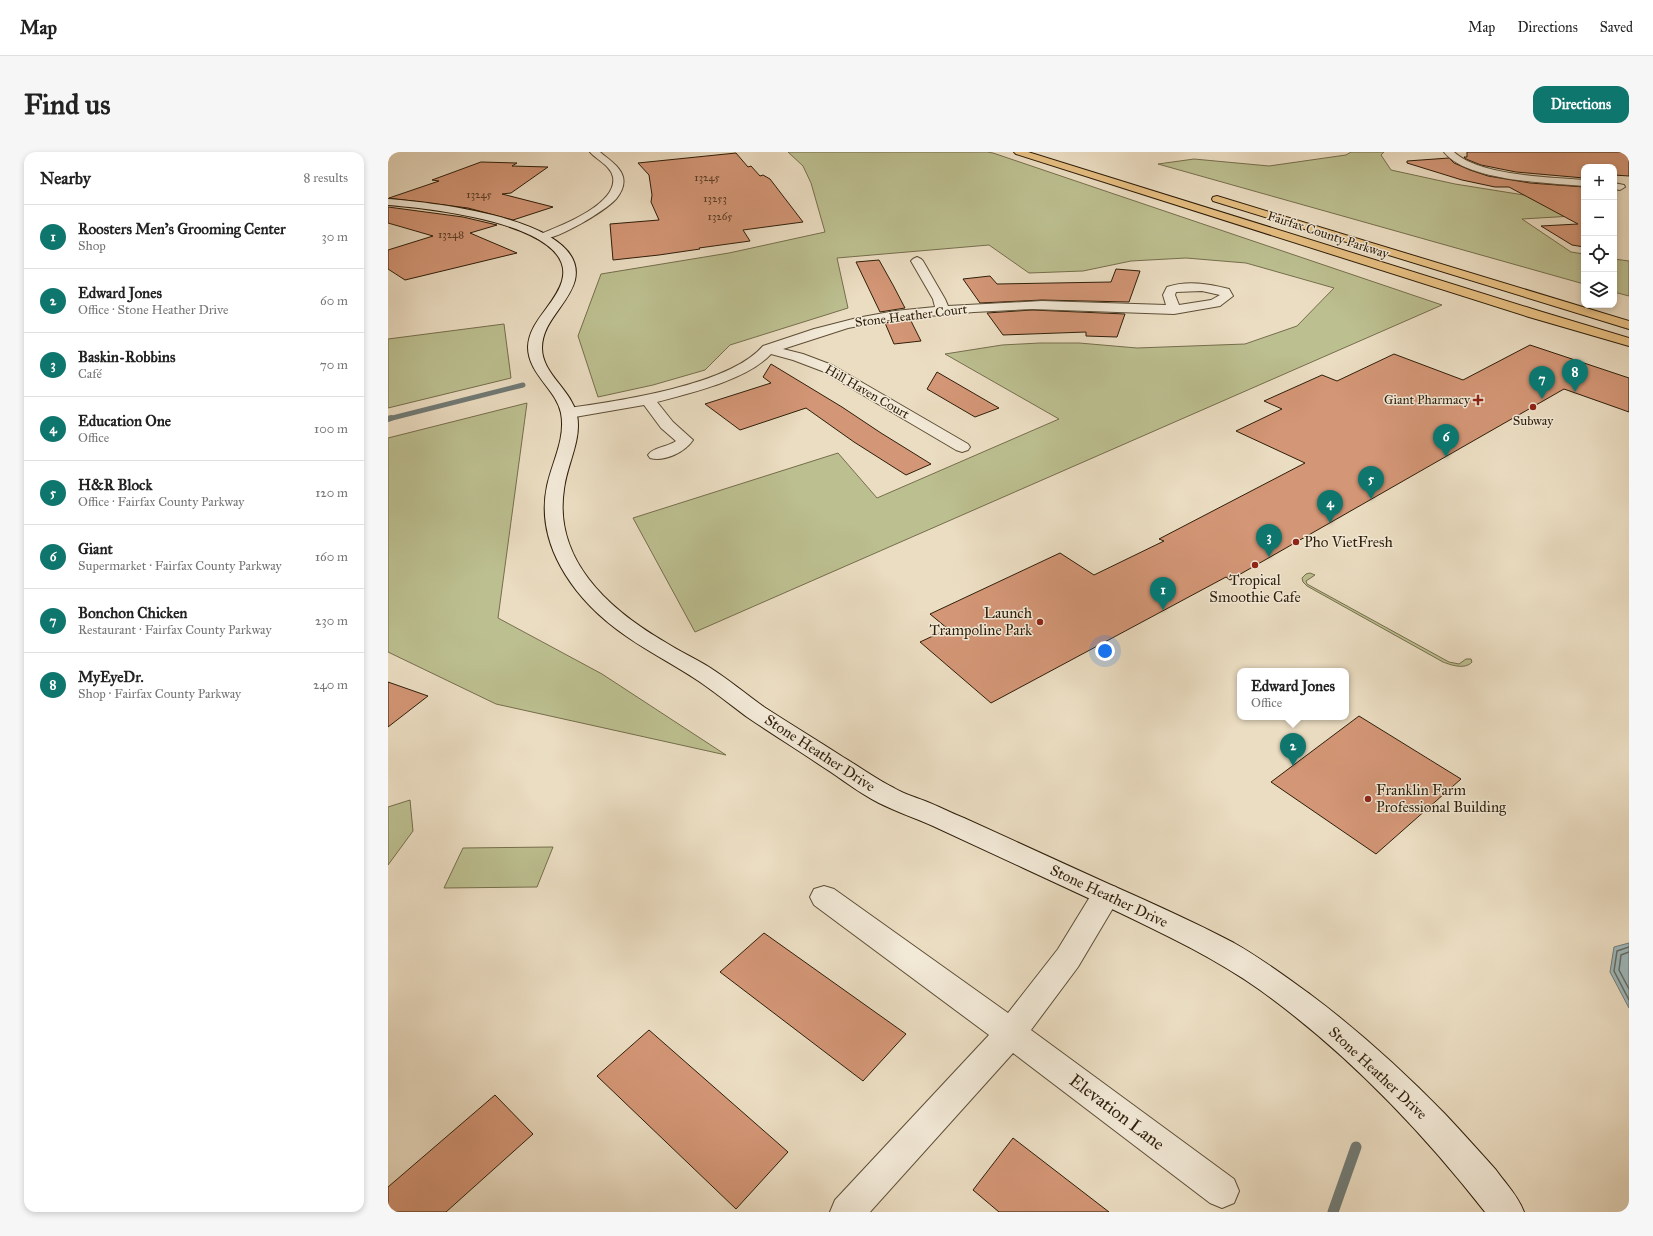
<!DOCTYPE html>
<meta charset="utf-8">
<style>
:root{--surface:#fff;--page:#f6f6f6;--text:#222;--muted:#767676;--line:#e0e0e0;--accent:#0f766e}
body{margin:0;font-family:"IM FELL Great Primer",serif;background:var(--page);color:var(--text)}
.controls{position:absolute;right:12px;top:12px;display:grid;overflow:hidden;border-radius:8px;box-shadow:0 2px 6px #0003}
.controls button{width:36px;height:36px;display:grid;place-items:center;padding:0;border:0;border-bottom:1px solid var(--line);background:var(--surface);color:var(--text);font:20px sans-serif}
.you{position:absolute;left:717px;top:499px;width:14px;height:14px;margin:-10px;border:3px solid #fff;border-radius:50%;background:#1a73e8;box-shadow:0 0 0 6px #1a73e833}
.badge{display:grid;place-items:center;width:26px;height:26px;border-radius:50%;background:var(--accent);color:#fff;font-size:13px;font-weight:700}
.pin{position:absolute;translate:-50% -33px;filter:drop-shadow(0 1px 2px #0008)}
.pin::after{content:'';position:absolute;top:21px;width:14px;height:12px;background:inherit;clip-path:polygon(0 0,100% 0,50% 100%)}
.popup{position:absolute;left:849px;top:516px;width:112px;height:52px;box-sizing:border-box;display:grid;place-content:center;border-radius:8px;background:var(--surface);filter:drop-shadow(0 1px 3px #0005);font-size:13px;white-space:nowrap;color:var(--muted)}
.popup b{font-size:15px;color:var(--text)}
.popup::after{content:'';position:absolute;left:50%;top:100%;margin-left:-8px;border:8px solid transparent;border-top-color:var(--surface)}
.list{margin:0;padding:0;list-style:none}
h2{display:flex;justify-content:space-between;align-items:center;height:52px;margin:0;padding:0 16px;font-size:17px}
h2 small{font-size:13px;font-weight:400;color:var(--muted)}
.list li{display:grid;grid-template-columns:26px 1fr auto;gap:12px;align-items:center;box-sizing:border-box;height:64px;padding:0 16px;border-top:1px solid var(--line)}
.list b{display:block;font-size:15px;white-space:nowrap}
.list p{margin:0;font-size:13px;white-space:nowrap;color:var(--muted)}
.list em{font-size:13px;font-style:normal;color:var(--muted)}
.icon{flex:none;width:22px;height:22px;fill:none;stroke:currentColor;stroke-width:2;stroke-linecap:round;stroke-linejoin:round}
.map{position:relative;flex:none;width:1241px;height:1060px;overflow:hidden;border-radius:12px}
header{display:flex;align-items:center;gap:24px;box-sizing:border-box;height:56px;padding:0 20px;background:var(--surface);border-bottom:1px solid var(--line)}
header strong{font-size:19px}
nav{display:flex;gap:22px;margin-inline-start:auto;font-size:14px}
.intro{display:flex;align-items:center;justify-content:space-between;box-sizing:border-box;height:96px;padding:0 24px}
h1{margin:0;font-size:28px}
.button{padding:10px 18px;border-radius:12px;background:var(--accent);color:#fff;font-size:14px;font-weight:700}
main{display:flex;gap:24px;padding:0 24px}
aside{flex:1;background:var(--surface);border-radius:12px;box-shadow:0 2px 6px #0003}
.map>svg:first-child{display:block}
</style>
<header>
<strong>Map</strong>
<nav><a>Map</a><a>Directions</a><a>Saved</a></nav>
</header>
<div class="intro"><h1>Find us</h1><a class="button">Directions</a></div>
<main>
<aside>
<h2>Nearby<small>8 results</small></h2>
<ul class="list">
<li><span class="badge">1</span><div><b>Roosters Men's Grooming Center</b><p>Shop</p></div><em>30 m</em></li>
<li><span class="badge">2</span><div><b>Edward Jones</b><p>Office · Stone Heather Drive</p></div><em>60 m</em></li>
<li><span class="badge">3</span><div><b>Baskin-Robbins</b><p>Café</p></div><em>70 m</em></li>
<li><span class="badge">4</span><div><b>Education One</b><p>Office</p></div><em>100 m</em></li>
<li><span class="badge">5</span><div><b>H&amp;R Block</b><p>Office · Fairfax County Parkway</p></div><em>120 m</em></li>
<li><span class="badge">6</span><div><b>Giant</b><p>Supermarket · Fairfax County Parkway</p></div><em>160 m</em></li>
<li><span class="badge">7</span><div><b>Bonchon Chicken</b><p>Restaurant · Fairfax County Parkway</p></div><em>230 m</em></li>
<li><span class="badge">8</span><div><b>MyEyeDr.</b><p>Shop · Fairfax County Parkway</p></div><em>240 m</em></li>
</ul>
</aside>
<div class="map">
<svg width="1241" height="1060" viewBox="0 0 1241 1060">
<rect width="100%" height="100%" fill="#ebddc2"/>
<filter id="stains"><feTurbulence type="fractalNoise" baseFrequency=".005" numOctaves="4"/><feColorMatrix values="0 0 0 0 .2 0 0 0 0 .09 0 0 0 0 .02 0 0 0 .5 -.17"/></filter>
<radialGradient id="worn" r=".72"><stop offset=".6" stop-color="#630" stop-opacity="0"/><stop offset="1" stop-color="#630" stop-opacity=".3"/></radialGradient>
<path fill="#bcbf90" stroke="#756e4c" d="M400 0H599L605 1 1054 153 307 480 245 366 450 301 489 346 671 267 557 202 614 193 652 191H691L749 196 857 192 909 174 946 136 858 111 798 106 743 109 695 119 641 121 601 93 449 106 460 156 342 193 317 218 265 233 210 245 190 184 213 122 341 101 437 80 423 31 415 14Z
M963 0H996L993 3 1003 18 1067 32 1186 51 1185 64 1134 67 1183 100 1196 102V132L770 12 806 7 881 14 958 3Z
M1226 107 1241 109V144L1226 140Z
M116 172 123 226 0 256V187Z
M139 251 110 466 214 522 338 603 108 552 0 500V286Z
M922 421 927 423 918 429 919 432 1061 510 1071 512 1078 507H1083L1084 510C1077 518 1063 513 1055 510L919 434 915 430 914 426 918 422Z
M22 648 25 679 0 713V655Z
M165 695 149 735 56 736 75 696Z"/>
<path fill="#9db9be" stroke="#717b76" d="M1241 791V856L1222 820 1226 795Z"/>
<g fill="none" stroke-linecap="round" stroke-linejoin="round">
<path stroke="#666c64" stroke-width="1.5" d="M1241 795 1229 799 1226 819 1241 848
M1241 800 1233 803 1231 818 1241 837"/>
<path stroke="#717b76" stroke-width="5" d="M0 267 135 233"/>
<path stroke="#717b76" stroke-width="6" d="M0 267 3 266"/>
<path stroke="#717b76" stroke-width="11" d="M945 1060 968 995"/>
</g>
<path fill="#d39676" stroke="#2e1e09" d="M1079 0H1241V24L1226 23V15H1196V26L1128 20 1093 13 1078 7 1076 5H1079Z
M348 1 360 15 363 14 372 24 375 23 382 27 415 70 355 78 362 89 311 96 312 97 271 103 225 108 222 72 271 68 263 50 264 43 261 23 250 11Z
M1061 6 1066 11 1082 18 1100 24 1142 31 1196 35V95L1184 93 1153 74 1190 72 1121 35H1107L1074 28 1019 11V9Z
M93 10 129 11 124 14 160 15 123 41 114 42 165 55 125 68 80 56 1 46 51 29 44 28Z
M0 55 75 65 109 73 82 81 129 101 17 128 0 117V98L45 84 0 71Z
M491 108 505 133 517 156 492 160 468 110Z
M728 117 752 119 741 150 654 148 592 151 575 127 602 124 609 132 723 130Z
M644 158 737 162 729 185 698 184V180L615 183 599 161Z
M522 167 533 189 506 192 497 171Z
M1142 193 1241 226V260L1176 237 842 428 838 425 603 551 532 490 560 477 542 462 672 401 706 423 776 389 771 387 917 311 848 279 894 257 876 249 934 223 949 229 1006 202 1075 228Z
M383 212 454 255 493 281 543 312 518 323 466 290 418 256 352 278 317 252 383 231 375 225Z
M549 220 611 256 587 265 539 237Z
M0 530 40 544 0 575Z
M971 564 1073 627 988 702 883 630Z
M376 781 518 882 475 929 332 820Z
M261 878 400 1000 348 1057 209 924Z
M107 943 145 982 58 1060H0V1035Z
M625 986 721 1060H611L585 1038Z"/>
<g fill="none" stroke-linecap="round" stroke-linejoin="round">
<defs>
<path id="street" d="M202 0H212C220 7 232 14 235 25 237 33 233 41 228 47 217 59 165 91 150 87L148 85 150 83C170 75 230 53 225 25 223 14 209 8 202 0Z
M1056 0H1066C1092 24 1161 25 1196 28V34C1161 31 1078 29 1056 0Z
M1226 31 1236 33 1237 35 1232 38 1226 37Z
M529 105 533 107 535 109 557 147 560 154 654 149 778 153 775 143 779 135C800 128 821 132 841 137L845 144 832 154 786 162 644 157 586 160 507 167 460 176 395 197 415 202 444 213 580 292 582 295 580 298 574 300 568 298 434 219 405 208 383 202C359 228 303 241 269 250L285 270 305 288C297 300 277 310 262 306L260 303C265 295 280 295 288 289L273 276 256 253 181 266 176 264 173 261 176 258 181 256C231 249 342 233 375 194L426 177 469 166 507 159 547 155 545 147 523 109 525 107ZM814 139 832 143 823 148 791 153 787 143 788 140Z
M718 732 728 735 732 743 728 751 690 815 643 878 846 1027 851 1039 846 1051 834 1056 822 1051 625 901 482 1060H442L447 1048 601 883 426 753 422 745 426 737 436 734 446 737 620 861 670 797 708 735Z"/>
<path id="secondary" d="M0 47C39 50 201 66 187 128 181 152 154 169 154 196 154 222 183 237 189 263 194 288 179 312 176 337 165 408 222 458 277 490 291 499 306 506 321 515 340 527 358 542 376 555 402 572 429 588 455 605 472 615 488 627 506 636 516 642 527 645 537 649 550 654 563 661 576 666 625 688 674 711 723 733 764 751 806 770 846 791 873 806 898 825 923 843 971 879 1015 919 1057 962 1074 980 1091 999 1108 1018 1118 1032 1130 1044 1136 1060H1097C1032 977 958 900 872 838 827 806 776 782 726 758 666 730 605 702 545 674 527 666 509 660 491 651 471 641 454 627 435 615 410 598 384 582 359 565 343 553 328 541 312 530 284 511 254 497 227 476 184 443 147 391 159 334 164 310 178 287 173 261 168 237 140 222 140 195 141 169 167 153 174 129 191 71 36 56 0 53Z"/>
<path id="highway" d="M626 0H640L1151 159 1241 186V194L1141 165 628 2Z
M829 44 1241 169V177L825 49 824 47 825 45Z"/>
</defs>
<use href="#street" stroke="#5d4e37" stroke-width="2"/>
<use href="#secondary" stroke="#2e1e09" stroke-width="2"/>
<use href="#highway" stroke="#2e1e09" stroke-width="2"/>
<use href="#street" fill="#f2e9d7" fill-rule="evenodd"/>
<use href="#secondary" fill="#f2e9d7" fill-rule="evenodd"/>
<use href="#highway" fill="#e6be81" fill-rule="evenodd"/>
</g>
<g fill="#8f2418" stroke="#f2e9d7" stroke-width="1.5">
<path d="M1088 242h4v4h4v4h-4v4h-4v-4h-4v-4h4z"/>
<circle cx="1145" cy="255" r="4"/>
<circle cx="908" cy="390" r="4"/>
<circle cx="867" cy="413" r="4"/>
<circle cx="652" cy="470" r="4"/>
<circle cx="980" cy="647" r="4"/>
</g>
<g text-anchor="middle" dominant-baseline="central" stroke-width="3" stroke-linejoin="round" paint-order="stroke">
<g font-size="11" fill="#573c24">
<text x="319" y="25">13245</text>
<text x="91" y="42">13245</text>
<text x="327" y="46">13253</text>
<text x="332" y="64">13265</text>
<text x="63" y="82">13248</text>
</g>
<g font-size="13" fill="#2e1e09" stroke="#f2e9d7">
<text transform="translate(940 83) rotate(18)">Fairfax County Parkway</text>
<text transform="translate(523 164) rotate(-7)">Stone Heather Court</text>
<text transform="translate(479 240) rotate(30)">Hill Haven Court</text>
</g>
<g font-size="13" fill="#2e1e09" stroke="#f2e9d7" text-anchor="end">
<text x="1082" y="248">Giant Pharmacy</text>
<text x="1145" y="269" text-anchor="middle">Subway</text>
</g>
<g font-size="15" fill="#2e1e09" stroke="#f2e9d7" text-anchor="start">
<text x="916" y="390">Pho VietFresh</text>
<text x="867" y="428" text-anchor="middle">Tropical<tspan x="867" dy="17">Smoothie Cafe</tspan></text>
<text x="644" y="461" text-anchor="end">Launch<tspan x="644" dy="17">Trampoline Park</tspan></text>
<text x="988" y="638">Franklin Farm<tspan x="988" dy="17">Professional Building</tspan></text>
</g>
<g font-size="15" fill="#2e1e09" stroke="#f2e9d7">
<text transform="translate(432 601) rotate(33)">Stone Heather Drive</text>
<text transform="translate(721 744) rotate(25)">Stone Heather Drive</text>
<text transform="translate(990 921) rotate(43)">Stone Heather Drive</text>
</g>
<g font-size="18" fill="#2e1e09" stroke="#f2e9d7">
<text transform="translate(729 960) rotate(37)">Elevation Lane</text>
</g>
</g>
<rect width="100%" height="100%" filter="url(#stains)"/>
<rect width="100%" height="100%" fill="url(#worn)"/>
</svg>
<div class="controls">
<button>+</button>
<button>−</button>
<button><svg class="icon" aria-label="locate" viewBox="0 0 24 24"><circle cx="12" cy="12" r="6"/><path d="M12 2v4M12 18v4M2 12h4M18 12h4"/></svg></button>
<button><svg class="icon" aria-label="layers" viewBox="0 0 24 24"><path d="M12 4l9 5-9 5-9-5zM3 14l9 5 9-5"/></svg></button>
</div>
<div class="you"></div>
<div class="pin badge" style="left:775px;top:458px">1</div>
<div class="pin badge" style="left:905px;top:614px">2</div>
<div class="popup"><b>Edward Jones</b>Office</div>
<div class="pin badge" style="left:881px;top:405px">3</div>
<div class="pin badge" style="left:942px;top:371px">4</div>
<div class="pin badge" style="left:983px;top:347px">5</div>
<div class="pin badge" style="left:1058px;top:305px">6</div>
<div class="pin badge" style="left:1154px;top:247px">7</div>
<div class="pin badge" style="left:1187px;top:240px">8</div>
</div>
</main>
